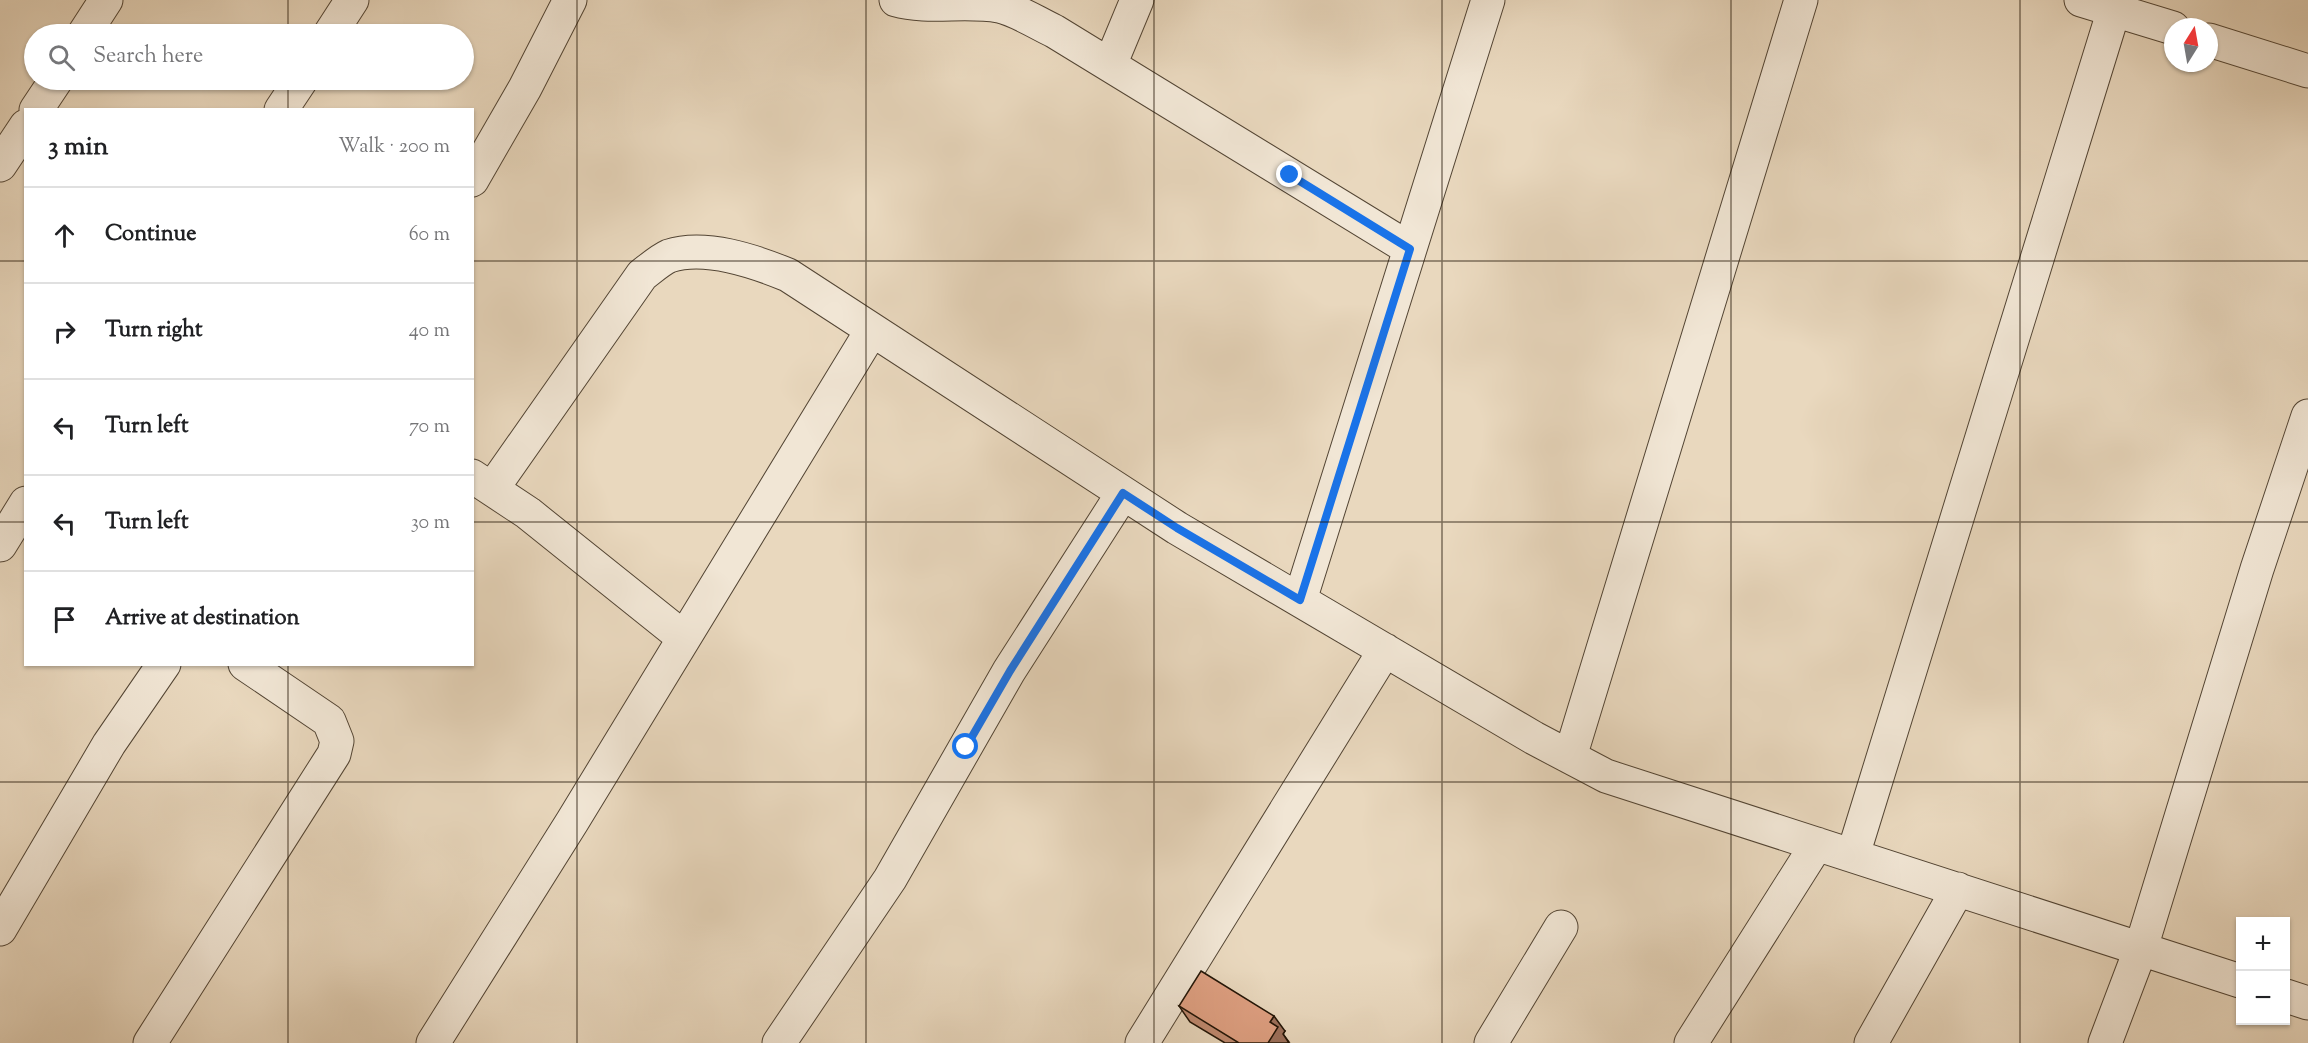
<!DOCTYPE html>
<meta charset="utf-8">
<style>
:root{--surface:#fff;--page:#f6f6f6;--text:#202124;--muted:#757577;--line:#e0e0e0}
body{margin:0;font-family:"Sorts Mill Goudy",serif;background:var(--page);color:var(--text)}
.controls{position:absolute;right:18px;bottom:18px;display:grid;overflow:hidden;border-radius:0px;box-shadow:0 2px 4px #0004}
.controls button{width:54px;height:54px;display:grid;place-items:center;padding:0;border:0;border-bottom:2px solid var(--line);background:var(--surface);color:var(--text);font:30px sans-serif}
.compass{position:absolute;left:2164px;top:18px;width:54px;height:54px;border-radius:50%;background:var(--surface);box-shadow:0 2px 4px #0004;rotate:11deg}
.stop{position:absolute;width:18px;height:18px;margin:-14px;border:4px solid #1a73e8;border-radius:50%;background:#fff}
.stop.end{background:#1a73e8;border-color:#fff;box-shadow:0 2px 6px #0008}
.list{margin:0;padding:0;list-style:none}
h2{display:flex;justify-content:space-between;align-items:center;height:78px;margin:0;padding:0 24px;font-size:26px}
h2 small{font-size:20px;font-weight:400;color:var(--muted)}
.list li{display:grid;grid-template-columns:39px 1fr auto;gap:18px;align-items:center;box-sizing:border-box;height:96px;padding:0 24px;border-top:2px solid var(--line)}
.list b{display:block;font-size:22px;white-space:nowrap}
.list em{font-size:20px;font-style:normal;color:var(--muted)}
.icon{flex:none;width:33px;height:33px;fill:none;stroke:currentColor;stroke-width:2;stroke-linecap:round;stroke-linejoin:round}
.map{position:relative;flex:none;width:2308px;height:1043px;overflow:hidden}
.search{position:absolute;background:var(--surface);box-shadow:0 2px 4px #0004;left:24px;top:24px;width:450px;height:66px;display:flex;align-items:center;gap:15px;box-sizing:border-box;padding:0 21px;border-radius:33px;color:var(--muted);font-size:22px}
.panel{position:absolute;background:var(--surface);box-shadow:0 2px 4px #0004;left:24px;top:108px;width:450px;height:558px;border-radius:0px}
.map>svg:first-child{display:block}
</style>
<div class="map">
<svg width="2308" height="1043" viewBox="0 0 2308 1043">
<rect width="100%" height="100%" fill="#e9d8be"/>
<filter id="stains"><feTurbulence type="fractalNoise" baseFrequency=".00333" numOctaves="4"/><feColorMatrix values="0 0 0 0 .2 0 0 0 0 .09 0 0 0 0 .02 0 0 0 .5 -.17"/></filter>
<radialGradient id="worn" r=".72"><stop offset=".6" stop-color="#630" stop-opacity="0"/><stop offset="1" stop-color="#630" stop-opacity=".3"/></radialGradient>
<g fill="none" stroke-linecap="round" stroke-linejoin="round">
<defs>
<path id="minor" d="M896 0C927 9 966 0 999 6 1017 10 1037 23 1054 31L1410 249
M2081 0 2173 28
M84 34 106 0
M330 34 352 0
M2209 40 2308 71
M1110 65 1137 0
M36 110 56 80
M281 110 301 80
M0 165 26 126
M472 180 525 88 570 0
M472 476 528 513 684 638
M492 489 642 275C650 269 660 260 669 256 705 244 754 261 788 275L1177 528 1534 738 1606 776 2240 981
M0 545 26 503
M1300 600 1488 0
M1570 757 1801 0
M1853 855 2117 0
M0 929 109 744 164 664
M2286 996 2308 1003
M150 1043 334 754 337 741 329 721 245 664
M433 1043 572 822 872 330
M779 1043 890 879 1009 671 1123 493
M1142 1043 1385 650
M1491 1043 1561 927
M1691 1043 1817 844
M1871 1043 1958 889
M2105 1043 2141 948 2257 569 2308 416"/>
</defs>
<use href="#minor" stroke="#534534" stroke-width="35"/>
<use href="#minor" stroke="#f1e6d5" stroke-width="33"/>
</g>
<path fill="#c08a70" stroke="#211406" stroke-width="1.5" d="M1179 1006 1285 1031 1283 1034 1289 1042 1225 1043 1190 1022Z"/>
<path fill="#9c705b" stroke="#211406" stroke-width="1.5" d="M1274 1016 1285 1031 1283 1034 1289 1043H1268L1270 1022Z"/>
<path fill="#dfa082" stroke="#211406" stroke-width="1.5" d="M1201 971 1274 1016 1270 1022 1278 1027 1268 1043H1239L1179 1006Z"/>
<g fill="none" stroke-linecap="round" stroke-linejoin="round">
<path stroke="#1a73e8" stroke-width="8" d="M966 747 1010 671 1123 493 1177 528 1300 600 1410 249 1290 175"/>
</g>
<path fill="none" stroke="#211406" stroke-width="1.5" stroke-opacity="0.55" d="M288 0V34M577 0V1043M866 0V1043M1154 0V1043M1442 0V1043M1731 0V1043M2020 0V1043M288 80V110M0 261H26M472 261H2308M0 522H26M472 522H2308M288 664V1043M0 782H2308"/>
<rect width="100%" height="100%" filter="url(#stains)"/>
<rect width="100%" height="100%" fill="url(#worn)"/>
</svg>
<div class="controls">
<button>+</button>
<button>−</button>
</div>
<svg class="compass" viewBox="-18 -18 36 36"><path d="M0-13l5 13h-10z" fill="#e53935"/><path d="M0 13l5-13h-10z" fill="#757577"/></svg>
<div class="stop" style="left:966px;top:747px"></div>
<div class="stop end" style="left:1290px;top:175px"></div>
<div class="search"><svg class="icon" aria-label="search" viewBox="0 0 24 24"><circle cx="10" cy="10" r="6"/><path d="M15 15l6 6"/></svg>Search here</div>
<section class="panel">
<h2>3 min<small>Walk · 200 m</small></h2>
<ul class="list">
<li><svg class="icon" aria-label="ahead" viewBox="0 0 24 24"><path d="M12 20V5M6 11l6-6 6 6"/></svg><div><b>Continue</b></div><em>60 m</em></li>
<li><svg class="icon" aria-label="right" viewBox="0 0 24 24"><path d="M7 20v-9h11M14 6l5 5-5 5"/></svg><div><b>Turn right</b></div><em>40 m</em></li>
<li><svg class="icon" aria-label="left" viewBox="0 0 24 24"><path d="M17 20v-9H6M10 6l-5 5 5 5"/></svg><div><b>Turn left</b></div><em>70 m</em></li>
<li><svg class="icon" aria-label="left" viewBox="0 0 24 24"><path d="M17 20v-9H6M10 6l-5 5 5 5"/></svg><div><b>Turn left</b></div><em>30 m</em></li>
<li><svg class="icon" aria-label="arrive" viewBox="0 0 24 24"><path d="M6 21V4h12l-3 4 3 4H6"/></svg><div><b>Arrive at destination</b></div></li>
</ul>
</section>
</div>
